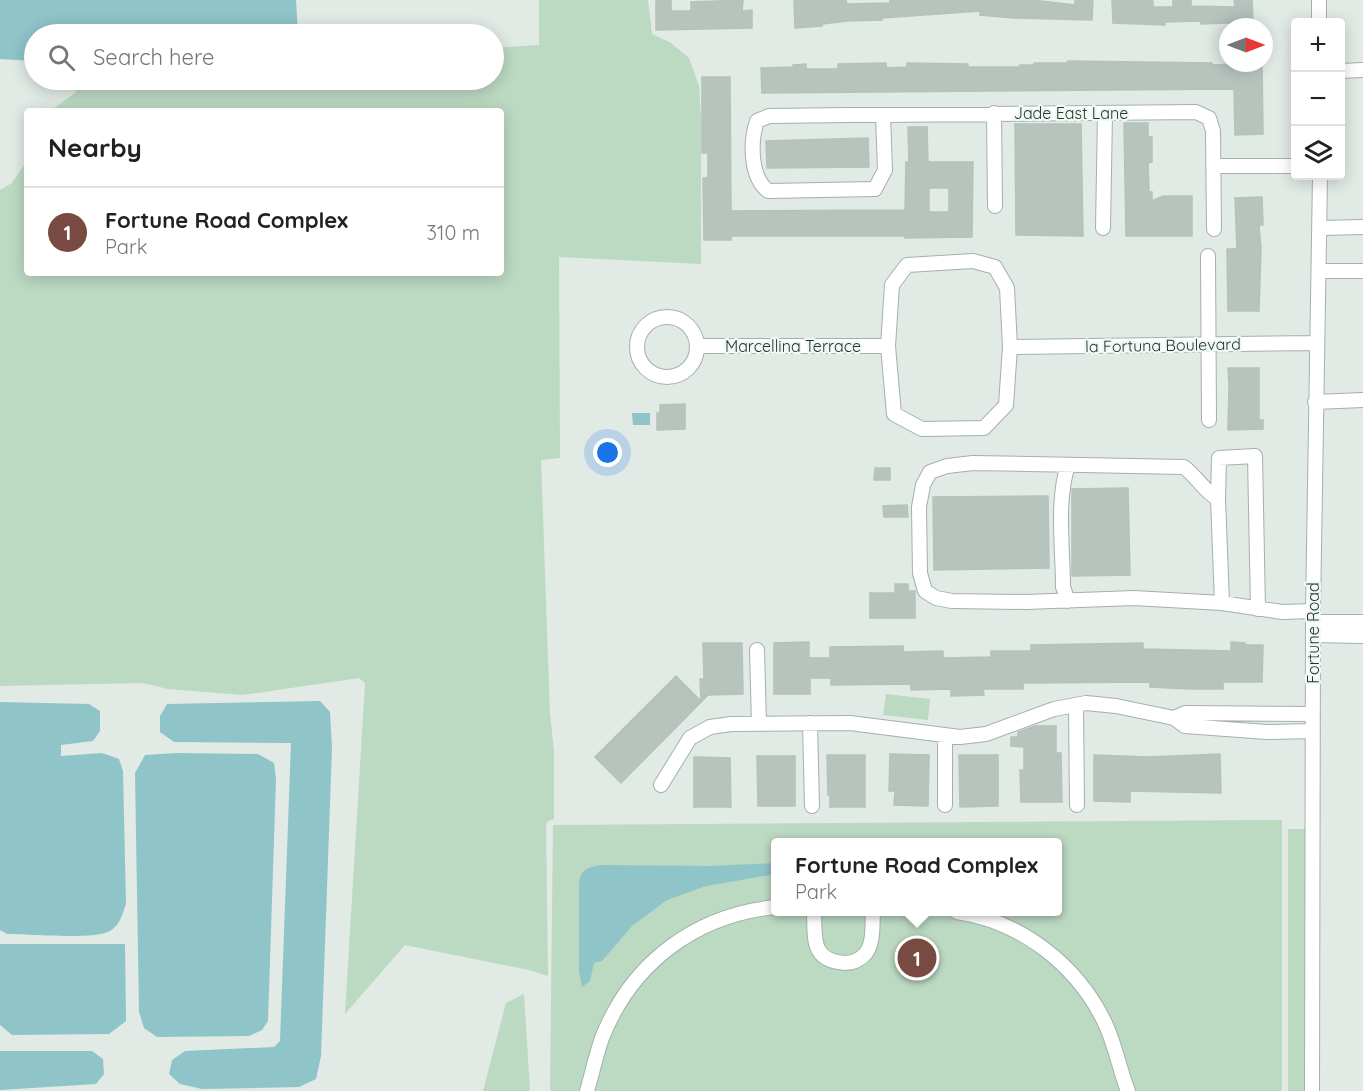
<!DOCTYPE html>
<meta charset="utf-8">
<style>
:root{--surface:#fff;--page:#f6f6f6;--text:#222;--muted:#767676;--line:#e0e0e0;--accent:#784a41}
body{margin:0;font-family:Quicksand,sans-serif;background:var(--page);color:var(--text)}
.controls{position:absolute;right:18px;top:18px;display:grid;overflow:hidden;border-radius:6px;box-shadow:0 3px 15px #0003}
.controls button{width:54px;height:54px;display:grid;place-items:center;padding:0;border:0;border-bottom:2px solid var(--line);background:var(--surface);color:var(--text);font:30px sans-serif}
.compass{position:absolute;left:1219px;top:18px;width:54px;height:54px;border-radius:50%;background:var(--surface);box-shadow:0 3px 15px #0003;rotate:90deg}
.you{position:absolute;left:608px;top:453px;width:21px;height:21px;margin:-15px;border:4px solid #fff;border-radius:50%;background:#1a73e8;box-shadow:0 0 0 9px #1a73e833}
.badge{display:grid;place-items:center;width:39px;height:39px;border-radius:50%;background:var(--accent);color:#fff;font-size:20px;font-weight:700}
.pin{position:absolute;translate:-50% -50%;border:3px solid #fff;box-shadow:0 2px 6px #0006}
.popup{position:absolute;left:771px;top:838px;width:291px;height:78px;box-sizing:border-box;display:grid;place-content:center;border-radius:6px;background:var(--surface);filter:drop-shadow(0 2px 4px #0005);font-size:20px;white-space:nowrap;color:var(--muted)}
.popup b{font-size:22px;color:var(--text)}
.popup::after{content:'';position:absolute;left:50%;top:100%;margin-left:-12px;border:12px solid transparent;border-top-color:var(--surface)}
.list{margin:0;padding:0;list-style:none}
h2{display:flex;justify-content:space-between;align-items:center;height:78px;margin:0;padding:0 24px;font-size:26px}
h2 small{font-size:20px;font-weight:400;color:var(--muted)}
.list li{display:grid;grid-template-columns:39px 1fr auto;gap:18px;align-items:center;box-sizing:border-box;height:90px;padding:0 24px;border-top:2px solid var(--line)}
.list b{display:block;font-size:22px;white-space:nowrap}
.list p{margin:0;font-size:20px;white-space:nowrap;color:var(--muted)}
.list em{font-size:20px;font-style:normal;color:var(--muted)}
.icon{flex:none;width:33px;height:33px;fill:none;stroke:currentColor;stroke-width:2;stroke-linecap:round;stroke-linejoin:round}
.map{position:relative;flex:none;width:1363px;height:1091px;overflow:hidden}
.search{position:absolute;background:var(--surface);box-shadow:0 3px 15px #0003;left:24px;top:24px;width:480px;height:66px;display:flex;align-items:center;gap:15px;box-sizing:border-box;padding:0 21px;border-radius:33px;color:var(--muted);font-size:22px}
.panel{position:absolute;background:var(--surface);box-shadow:0 3px 15px #0003;left:24px;top:108px;width:480px;height:168px;border-radius:6px}
.map>svg:first-child{display:block}
</style>
<div class="map">
<svg width="1363" height="1091" viewBox="0 0 1363 1091">
<rect width="100%" height="100%" fill="#e1eae5"/>
<path fill="#bcd9c2" fill-rule="evenodd" d="M539 0H648L652 34 671 43 689 58 699 86 701 116V264L559 257 560 458 541 460 550 713 554 752V819L548 821 546 825 548 976 529 970 405 945 345 1014 365 683 359 678 243 695 168 689 143 683 0 686V190L12 183 27 161V273H501V111H50L75 93 80 80H494V48L539 45Z
M886 694 930 699 928 720 883 715Z
M1282 820V1091H550L553 825ZM776 842H1058V912H776Z
M1288 829H1305V1091H1288Z
M524 994 530 1091H483L506 1003Z"/>
<path fill="#8fc4c9" d="M0 0H296L298 34H34V61L0 59Z
M632 413H650V425H633Z
M320 701 330 712 332 748 321 1056 316 1079 299 1087 202 1089 180 1084 169 1074 172 1060 185 1051 274 1047 280 1041 291 743 174 742 160 732V716L167 704Z
M0 702 89 704 100 711V731L93 741 61 745V756L102 753 119 759 123 771 126 904C122 915 120 925 110 931 95 940 27 934 7 934L0 930Z
M176 753 258 754 274 763 276 779 268 1021 262 1030 249 1036 157 1037 144 1028 139 1012 135 773 145 755Z
M776 863V874L706 886 667 900 632 926 602 961 594 963 590 981 582 987 579 972V883C581 869 588 867 601 865L710 866Z
M0 944H125L126 1021 109 1034 12 1035 0 1025Z
M0 1051H92L103 1059 104 1074 96 1084 0 1090Z"/>
<path fill="#b7c4be" stroke="#b4c2bc" stroke-width="1.5" fill-rule="evenodd" d="M656 0H671V11H691V2L743 0 742 11 752 10V28L656 30Z
M794 0H846L847 4 890 3V0H1032L1075 5V0H1093L1092 20 1013 18 980 15V11L882 18V20L847 21 822 24V26L795 28Z
M1112 0 1153 1V7H1173V0H1191V6L1235 7 1234 0H1252L1253 22 1201 24V21L1165 22V25L1113 23Z
M1068 61 1212 63V65L1262 63 1263 134 1235 135 1234 89 762 93 761 68 793 67V65L806 64V69H838V64L886 63V68L907 67V63L968 64V67H1020V65H1034V63H1068Z
M702 77H730L731 211 905 210 906 162H909L908 127H927L928 162H973L972 237 905 238V236H731V240H704L703 178H708V153H702ZM929 188H949V212H929Z
M1124 123H1148V137H1152V162L1148 163 1149 192H1152V201L1163 196H1192V236H1126Z
M1015 124H1081L1083 236 1016 235Z
M868 138 869 167 767 168 766 141Z
M1262 197 1263 225H1259L1261 249 1259 311H1228L1227 249H1237L1235 198Z
M1228 368H1259V420H1263V429L1228 430 1229 385Z
M685 404V429L657 430V413H660V405Z
M875 468H890V480H874Z
M1128 488 1130 575 1072 576V489Z
M1048 496 1049 568 934 570 933 497Z
M907 505 908 517H884L883 506Z
M895 584H908V591H915V618H870V593H895Z
M809 642V658H830V647L903 646V652L943 651V658L991 657V651H1031V645L1143 643V649L1231 651V642L1245 643V645H1263L1262 682H1223V689H1191L1150 687V682L1023 683V689H983L984 695 951 696V689L911 690V684L831 685V678H810V694H774V643Z
M703 643H742L743 694 708 695 621 783 595 757 676 676 701 701 700 679H704Z
M1035 726H1056V753H1061L1062 802H1021L1020 770H1024V747L1011 746V737H1018V732Z
M890 754 929 755 928 806 894 805 895 791H889Z
M1220 754 1221 793 1130 791V802L1094 801V755L1148 757Z
M827 755H865V807H830V795H828Z
M959 755H998V806L960 807Z
M757 756H795V806H758Z
M694 757 730 758 731 807H694Z"/>
<g fill="none" stroke-linecap="round" stroke-linejoin="round">
<defs>
<path id="minor" d="M1319 0V22
M1340 71 1363 70
M994 113 995 206
M848 115H883L885 170 875 189 768 191C750 177 750 142 757 121L769 116Z
M883 115 1196 112 1209 118 1213 131 1214 229
M1213 166H1296
M1103 228 1105 113
M1320 228 1363 227
M1208 256 1209 420
M1320 271H1363
M637 347a30 30 0 1 1 60 0a30 30 0 1 1-60 0Z
M697 346H888
M1010 347 1007 288 995 267 973 261 907 265 892 285 888 346 894 414 922 429 984 428 1006 405 1010 347 1316 343
M1315 402 1363 400
M1218 499C1204 491 1197 477 1184 467L973 463 947 466 930 472 923 485 919 507 920 573 925 591 936 598 952 601 1026 602 1134 598 1222 603
M1068 601 1063 587C1063 549 1056 501 1068 465
M1258 609 1255 456 1219 458 1218 499 1222 603 1282 612 1313 611
M1313 622H1363
M1313 635 1363 636
M757 650 759 724
M1076 705 1077 805
M1174 718 1185 713 1313 714
M810 723 812 806
M945 735V805
M661 785 690 738 710 727 731 724 850 723 960 737 986 734 1054 709 1086 703 1116 706 1174 718 1185 726 1267 732 1313 731
M814 912C815 939 811 961 845 963 853 963 861 959 866 953 874 942 872 925 873 912
M957 912C1020 921 1076 964 1104 1021 1115 1043 1119 1068 1128 1091
M587 1091C592 1074 596 1055 602 1038 632 962 696 915 776 907
M1312 1091 1313 611 1320 176"/>
</defs>
<use href="#minor" stroke="#a4b1ab" stroke-width="16"/>
<use href="#minor" stroke="#fff" stroke-width="14"/>
</g>
<g text-anchor="middle" dominant-baseline="central" stroke-width="4.5" stroke-linejoin="round" paint-order="stroke">
<g font-size="16" fill="#233831" stroke="#f1f7f3">
<text x="1071" y="113">Jade East Lane</text>
<text transform="translate(1163 345) rotate(-1)">la Fortuna Boulevard</text>
<text x="793" y="346">Marcellina Terrace</text>
<text transform="translate(1313 633) rotate(-90)">Fortune Road</text>
</g>
</g>
</svg>
<div class="controls">
<button>+</button>
<button>−</button>
<button><svg class="icon" aria-label="layers" viewBox="0 0 24 24"><path d="M12 4l9 5-9 5-9-5zM3 14l9 5 9-5"/></svg></button>
</div>
<svg class="compass" viewBox="-18 -18 36 36"><path d="M0-13l5 13h-10z" fill="#e53935"/><path d="M0 13l5-13h-10z" fill="#767676"/></svg>
<div class="you"></div>
<div class="pin badge" style="left:917px;top:958px">1</div>
<div class="popup"><b>Fortune Road Complex</b>Park</div>
<div class="search"><svg class="icon" aria-label="search" viewBox="0 0 24 24"><circle cx="10" cy="10" r="6"/><path d="M15 15l6 6"/></svg>Search here</div>
<section class="panel">
<h2>Nearby<small></small></h2>
<ul class="list">
<li><span class="badge">1</span><div><b>Fortune Road Complex</b><p>Park</p></div><em>310 m</em></li>
</ul>
</section>
</div>
